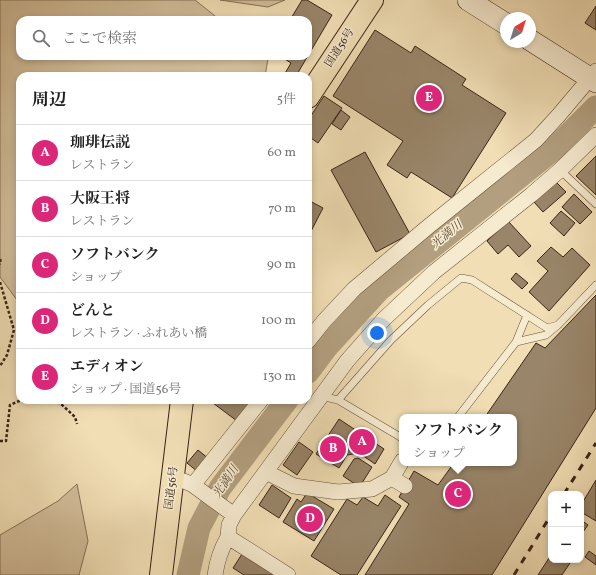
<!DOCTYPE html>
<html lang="ja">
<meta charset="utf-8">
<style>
:root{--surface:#fff;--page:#f6f6f6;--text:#222;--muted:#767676;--line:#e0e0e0;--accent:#db2777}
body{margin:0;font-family:Vollkorn,"Noto Serif JP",serif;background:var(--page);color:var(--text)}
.controls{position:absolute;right:12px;bottom:12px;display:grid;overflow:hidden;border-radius:8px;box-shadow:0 2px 6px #0003}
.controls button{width:36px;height:36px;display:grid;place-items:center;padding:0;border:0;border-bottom:1px solid var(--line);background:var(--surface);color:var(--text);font:20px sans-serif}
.compass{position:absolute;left:500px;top:12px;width:36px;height:36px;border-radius:50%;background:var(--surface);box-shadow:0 2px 6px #0003;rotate:38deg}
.you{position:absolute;left:377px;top:333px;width:14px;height:14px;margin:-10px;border:3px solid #fff;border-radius:50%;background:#1a73e8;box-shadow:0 0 0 6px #1a73e833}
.badge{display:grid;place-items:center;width:26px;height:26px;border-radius:50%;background:var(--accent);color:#fff;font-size:13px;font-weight:700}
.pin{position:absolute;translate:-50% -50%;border:2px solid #fff;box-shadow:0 1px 4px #0006}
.popup{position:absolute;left:399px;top:414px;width:118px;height:52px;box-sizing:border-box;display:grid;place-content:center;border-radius:8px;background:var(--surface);filter:drop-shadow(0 1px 3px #0005);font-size:13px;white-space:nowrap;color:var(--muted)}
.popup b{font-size:15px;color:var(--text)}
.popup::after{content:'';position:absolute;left:50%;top:100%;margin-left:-8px;border:8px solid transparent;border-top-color:var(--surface)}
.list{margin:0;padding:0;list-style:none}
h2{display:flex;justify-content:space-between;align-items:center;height:52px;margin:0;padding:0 16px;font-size:17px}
h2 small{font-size:13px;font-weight:400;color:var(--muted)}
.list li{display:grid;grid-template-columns:26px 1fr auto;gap:12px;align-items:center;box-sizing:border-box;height:56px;padding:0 16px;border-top:1px solid var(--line)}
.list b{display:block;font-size:15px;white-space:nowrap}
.list p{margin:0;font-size:13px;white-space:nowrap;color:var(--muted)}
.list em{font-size:13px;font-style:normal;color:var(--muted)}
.icon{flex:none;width:22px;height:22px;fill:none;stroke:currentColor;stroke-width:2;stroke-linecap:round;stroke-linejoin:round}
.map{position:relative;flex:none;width:596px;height:575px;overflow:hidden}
.search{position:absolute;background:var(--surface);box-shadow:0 2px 6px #0003;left:16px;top:16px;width:296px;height:44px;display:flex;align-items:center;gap:10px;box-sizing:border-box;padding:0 14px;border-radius:12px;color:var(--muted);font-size:15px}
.panel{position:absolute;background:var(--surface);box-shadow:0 2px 6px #0003;left:16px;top:72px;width:296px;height:332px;border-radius:12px}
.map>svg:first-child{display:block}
</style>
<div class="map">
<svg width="596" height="575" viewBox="0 0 596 575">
<rect width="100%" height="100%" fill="#f1deb5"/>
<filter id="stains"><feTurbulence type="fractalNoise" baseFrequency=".005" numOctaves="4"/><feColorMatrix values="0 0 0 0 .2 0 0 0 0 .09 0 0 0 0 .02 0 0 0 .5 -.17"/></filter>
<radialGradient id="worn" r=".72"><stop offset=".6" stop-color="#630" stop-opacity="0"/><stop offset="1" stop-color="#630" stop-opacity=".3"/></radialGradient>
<path fill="#d2be9a" stroke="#867158" d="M0 0H195L220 20H20V56H265L268 59 265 76H20V304L0 277Z
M220 0H285L268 7Z
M77 484 88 541 79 575H0V535L58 501Z"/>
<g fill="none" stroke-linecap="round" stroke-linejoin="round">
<path stroke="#b29f7f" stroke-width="23" d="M308 372 326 348 379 290 554 149 596 107
M188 575 199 528 220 488 287 400"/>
</g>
<path fill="#998569" stroke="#392416" d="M302 0H307L332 15 296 76H287L284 75 291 63 280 56H308V20H290Z
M596 6V30L585 23Z
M375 30 411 53 415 46 466 79 462 85 506 113 452 198 411 172 407 178 387 165 403 141 333 96Z
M324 96 342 108 318 143 308 136V120Z
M341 110 350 117 341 130 332 124Z
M365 152 410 234 376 252 331 170Z
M596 156V195L576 176Z
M556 182 566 192 543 212 534 202Z
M574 194 592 212 580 224 562 207Z
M308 200 323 208 308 237Z
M561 211 575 223 564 236 550 223Z
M508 221 531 246 519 257 508 245 498 254 487 241Z
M551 247 563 257 572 248 590 265 549 311 529 292 548 271 537 261Z
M516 273 528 283 522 289 511 279Z
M596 295V408L492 575H365L409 504 399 497 414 471 438 485 454 463H514V417H485L536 343 545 348Z
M209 400H252L237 421Z
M339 419 384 449 375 464 359 453 347 455 339 468 316 454Z
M299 442 313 452 297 475 283 465Z
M198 450 209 459 198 472 187 463Z
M358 458 372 467 362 483 355 484 343 476 354 459Z
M596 480V521L581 512V505Z
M272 485 291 498 279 518 259 505Z
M307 493 334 509 314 541 283 522 297 499 301 502Z
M385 495 401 506 357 575H341L311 556 347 499 357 505 363 497 378 506Z
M581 520 588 525 583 532 581 531Z
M589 551 596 556V565L585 557Z
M242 554 275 575H244L233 568Z
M551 555V560H572L562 575H538Z"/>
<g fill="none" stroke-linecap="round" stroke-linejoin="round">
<defs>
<path id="lane" d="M560 170 596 204
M516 342 527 315
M321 396 338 400 402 438
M338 400 391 340 428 305 461 278 472 280 547 328 558 325
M458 417 516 342 546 335 558 325 596 285"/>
<path id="street" d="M308 341 324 321 354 289 429 226 536 140 558 116 596 71
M266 472 294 486 338 492 372 489 392 478 402 461
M392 478 405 486
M184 481 193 485 234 515
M193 485 261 400
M215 575C217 561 221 549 228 537
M288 575 228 537 229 525 234 515 347 361 384 319 434 272 531 195 560 170 596 135"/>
<path id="secondary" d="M468 0 506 24
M530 40 596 82"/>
<path id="highway" d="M308 97 372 0
M161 575 182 400"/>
</defs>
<use href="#lane" stroke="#67523e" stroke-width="8"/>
<use href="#street" stroke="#67523e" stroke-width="16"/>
<use href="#secondary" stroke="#392416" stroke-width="22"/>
<use href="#highway" stroke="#392416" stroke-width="24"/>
<path stroke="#392416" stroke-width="2.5" stroke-dasharray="3 2" stroke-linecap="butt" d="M0 259 1 263 0 264
M0 282 14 330 7 355 0 366
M0 441H6L10 405 19 401 60 403 75 417 77 424"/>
<use href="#lane" stroke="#f6eacf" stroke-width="7"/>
<use href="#street" stroke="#f6eacf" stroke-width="15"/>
<use href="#secondary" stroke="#f6eacf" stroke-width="21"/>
<use href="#highway" stroke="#f1deb5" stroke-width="22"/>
<path stroke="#392416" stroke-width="3" stroke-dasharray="7 7" stroke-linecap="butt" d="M564 494 596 443
M514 575 551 515"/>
</g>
<g text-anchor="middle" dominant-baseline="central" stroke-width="3" stroke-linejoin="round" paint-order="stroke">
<g font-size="11" fill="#392416" stroke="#f6eacf">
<text transform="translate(340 48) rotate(-57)">国道56号</text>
<text transform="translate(172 488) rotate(-83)">国道56号</text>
</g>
<g font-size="12" font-style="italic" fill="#5d4936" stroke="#f6eacf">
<text transform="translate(447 235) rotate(-39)">光満川</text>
<text transform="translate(226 482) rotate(-56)">光満川</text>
</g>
</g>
<rect width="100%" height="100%" filter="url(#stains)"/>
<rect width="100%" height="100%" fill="url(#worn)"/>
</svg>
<div class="controls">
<button>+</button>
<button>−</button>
</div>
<svg class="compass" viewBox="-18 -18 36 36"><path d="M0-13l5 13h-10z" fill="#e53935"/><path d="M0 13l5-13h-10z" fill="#767676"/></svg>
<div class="you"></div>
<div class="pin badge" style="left:362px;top:442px">A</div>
<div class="pin badge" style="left:333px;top:449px">B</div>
<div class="pin badge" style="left:458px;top:494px">C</div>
<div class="popup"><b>ソフトバンク</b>ショップ</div>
<div class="pin badge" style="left:310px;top:519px">D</div>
<div class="pin badge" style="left:429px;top:98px">E</div>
<div class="search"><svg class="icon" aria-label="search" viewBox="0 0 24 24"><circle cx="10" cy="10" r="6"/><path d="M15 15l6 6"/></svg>ここで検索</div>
<section class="panel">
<h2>周辺<small>5件</small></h2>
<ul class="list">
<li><span class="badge">A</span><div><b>珈琲伝説</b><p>レストラン</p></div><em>60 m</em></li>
<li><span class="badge">B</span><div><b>大阪王将</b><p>レストラン</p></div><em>70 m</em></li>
<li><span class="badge">C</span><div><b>ソフトバンク</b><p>ショップ</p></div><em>90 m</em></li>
<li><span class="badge">D</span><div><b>どんと</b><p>レストラン · ふれあい橋</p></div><em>100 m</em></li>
<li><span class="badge">E</span><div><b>エディオン</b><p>ショップ · 国道56号</p></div><em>130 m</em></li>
</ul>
</section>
</div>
